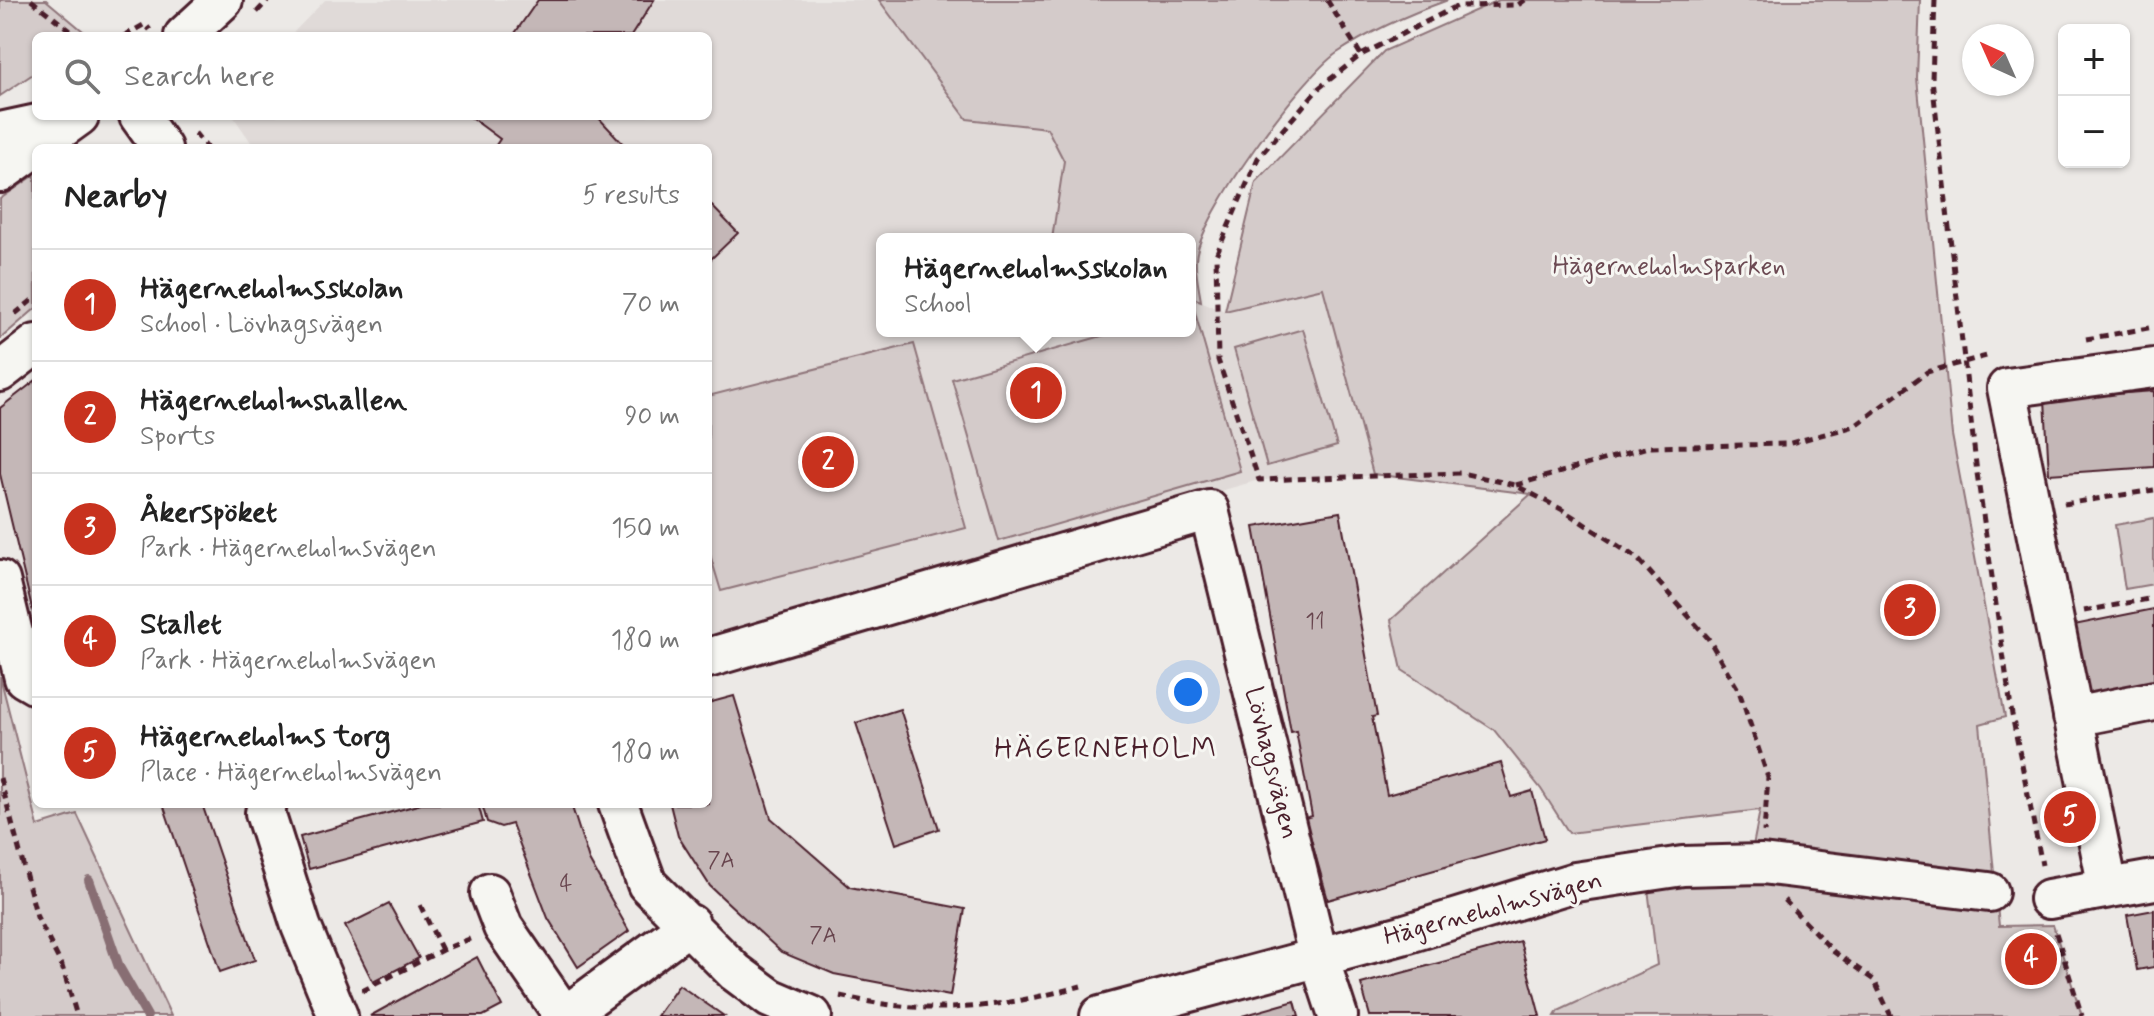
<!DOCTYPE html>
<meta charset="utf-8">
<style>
:root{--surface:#fff;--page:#f2f2f2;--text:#222;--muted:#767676;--line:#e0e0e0;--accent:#c8321e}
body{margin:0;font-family:Mynerve,sans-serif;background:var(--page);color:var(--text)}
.controls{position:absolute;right:24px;top:24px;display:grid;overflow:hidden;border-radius:12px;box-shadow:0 2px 6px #0004}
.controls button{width:72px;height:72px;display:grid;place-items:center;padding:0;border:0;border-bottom:2px solid var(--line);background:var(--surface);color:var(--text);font:40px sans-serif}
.compass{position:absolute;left:1962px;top:24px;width:72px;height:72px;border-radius:50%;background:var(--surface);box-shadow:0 2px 6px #0004;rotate:315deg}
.you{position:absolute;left:1188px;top:692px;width:28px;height:28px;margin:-20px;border:6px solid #fff;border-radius:50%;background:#1a73e8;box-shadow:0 0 0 12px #1a73e833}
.badge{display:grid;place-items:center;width:52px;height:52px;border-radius:50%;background:var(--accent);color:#fff;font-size:26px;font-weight:700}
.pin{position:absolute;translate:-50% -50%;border:4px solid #fff;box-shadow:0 2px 8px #0006}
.popup{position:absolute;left:876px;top:233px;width:320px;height:104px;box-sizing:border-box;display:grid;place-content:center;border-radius:12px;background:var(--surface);filter:drop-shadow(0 2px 6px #0005);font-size:26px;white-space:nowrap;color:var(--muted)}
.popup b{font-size:30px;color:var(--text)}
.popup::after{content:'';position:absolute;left:50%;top:100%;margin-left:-16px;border:16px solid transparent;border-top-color:var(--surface)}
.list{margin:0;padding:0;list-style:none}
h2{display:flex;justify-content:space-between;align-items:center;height:104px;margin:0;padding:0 32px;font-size:34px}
h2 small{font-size:26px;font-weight:400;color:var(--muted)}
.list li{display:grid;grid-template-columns:52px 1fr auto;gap:24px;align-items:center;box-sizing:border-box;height:112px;padding:0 32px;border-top:2px solid var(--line)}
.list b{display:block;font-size:30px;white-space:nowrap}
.list p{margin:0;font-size:26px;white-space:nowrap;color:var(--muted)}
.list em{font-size:26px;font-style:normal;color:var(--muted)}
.icon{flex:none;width:44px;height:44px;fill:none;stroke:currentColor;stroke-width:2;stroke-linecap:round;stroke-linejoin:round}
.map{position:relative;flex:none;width:2154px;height:1016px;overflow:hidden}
.search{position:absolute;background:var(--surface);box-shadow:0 2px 6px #0004;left:32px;top:32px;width:680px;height:88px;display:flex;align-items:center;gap:20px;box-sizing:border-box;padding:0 28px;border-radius:12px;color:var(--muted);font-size:30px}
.panel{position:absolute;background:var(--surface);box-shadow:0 2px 6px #0004;left:32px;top:144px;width:680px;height:664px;border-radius:12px}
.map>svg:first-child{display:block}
</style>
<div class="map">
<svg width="2154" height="1016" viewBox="0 0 2154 1016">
<rect width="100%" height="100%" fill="#ece9e6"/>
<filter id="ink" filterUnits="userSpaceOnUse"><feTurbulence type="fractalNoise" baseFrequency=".0125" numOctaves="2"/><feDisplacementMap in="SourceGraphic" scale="16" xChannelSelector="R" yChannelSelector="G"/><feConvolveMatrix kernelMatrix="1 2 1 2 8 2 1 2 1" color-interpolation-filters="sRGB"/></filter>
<g filter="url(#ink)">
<path fill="#e0dad8" d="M325 0H879L967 119 1046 128 1064 161 1052 239H882V331H1190V297L1225 311 1323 288 1395 475 1259 480 708 637V148H255L233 116H708V36H290Z"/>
<path fill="#d4cbca" stroke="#8f757a" stroke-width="2" d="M0 0H46L89 36H36V72L0 96Z
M879 0H1448C1409 14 1372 30 1337 53 1301 78 1199 216 1196 259 1195 272 1199 288 1201 301L1190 297V239H1052L1064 161 1047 128 967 119Z
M1499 0H1920L1917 78 1952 435 2005 717 1980 724 1999 926 2053 925 2082 1016H1555L1558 1011 1657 965 1648 888 1746 882 1760 810 1569 833 1541 789 1494 730 1402 670 1391 620 1531 494 1373 474 1323 288 1225 311 1256 182 1384 51Z
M35 175 36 308 0 339V199Z
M1194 309 1240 471 999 541 952 379 1119 331H1190V311Z
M1303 329 1337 446 1267 466 1234 349Z
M914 344 966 528 721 591 708 548V396Z
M2154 518V584L2125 589 2115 525Z
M0 676 38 826 77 814 171 1016H0Z"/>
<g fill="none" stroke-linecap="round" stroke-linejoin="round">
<path stroke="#886e73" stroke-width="10" d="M89 880 119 967 147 1016"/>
</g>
<path fill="#c4b7b7" stroke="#4a1f2b" stroke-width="2" d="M538 0H654L631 36H513Z
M469 116H597L627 148H494L500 139Z
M708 202 738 233 708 262Z
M36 380V625L0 474V408Z
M2154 391V467L2049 474 2045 399Z
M1340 512 1377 716 1372 717 1387 795 1501 763 1511 797 1532 791 1545 839 1328 900 1305 818 1312 816 1296 731 1291 732 1254 527Z
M2154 609V688L2078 702 2069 626Z
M734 696 771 818 850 887 965 909 950 996 834 974 781 952 710 886 678 836 670 804H708V703Z
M900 709 939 829 896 844 856 723Z
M163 804H202L255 960 220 972Z
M421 804H478L483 822 309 869 300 837Z
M482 804H571L589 860 629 931 578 967 548 918 512 824 501 827 487 822Z
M389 904 419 958 373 982 345 926Z
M2154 910V967L2137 970 2127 915Z
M1520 941 1540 1016H1370L1361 984Z
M477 957 502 1006 483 1016H370Z
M679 985 724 1016H657Z
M1295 1001 1299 1016H1242Z"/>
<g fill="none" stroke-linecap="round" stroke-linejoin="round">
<defs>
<path id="minor" d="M184 36 223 0
M139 116 162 148
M0 132 65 118
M0 173 79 116
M0 372 36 344
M0 580 24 678 36 685
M708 658 1209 510 1318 955 1338 1016
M2073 717 2154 701
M267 804 265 813 301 926 338 1016
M618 804 647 884 735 972 770 998 812 1016
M2108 888 2007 388 2154 368
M490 893 503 927 564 1016
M2049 899 2154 880
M565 1016 690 924
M1100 1016 1402 935 1575 882 1683 866 1762 864 1989 892"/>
</defs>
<use href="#minor" stroke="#4a1f2b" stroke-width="44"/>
<path stroke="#4a1f2b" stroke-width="5" stroke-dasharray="8 6" stroke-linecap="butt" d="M31 0 77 36
M1327 0 1361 55
M1525 0 1518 5 1457 6 1361 55 1319 88 1258 158 1216 255 1218 360 1259 480 1462 473 1515 485 1561 509 1637 558 1708 638 1739 691 1768 777 1764 832
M1935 0 1932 79 1977 473 2012 715 2042 865
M257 12 268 0
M124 36 145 24 150 30
M195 133 207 148
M15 314 36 297
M2086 339 2154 327
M1516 485 1648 447 1787 444 1855 426 1927 372 1990 355
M2064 504 2154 490
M2084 611 2154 598
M0 778 37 917 62 966 77 1016
M1784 900 1834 952 1874 980 1891 1016
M420 905 442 950
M2056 933 2082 1016
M362 991 442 950 472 938
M840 996C930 1016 993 1010 1081 986"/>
<use href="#minor" stroke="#f6f6f2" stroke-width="38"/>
</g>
</g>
<g text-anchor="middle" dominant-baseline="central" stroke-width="6" stroke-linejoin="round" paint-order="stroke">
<g font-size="22" fill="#68454e">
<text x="1315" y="622">11</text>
<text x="721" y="861">7A</text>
<text x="566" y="884">4</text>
<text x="823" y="936">7A</text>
</g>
<g font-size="26" fill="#6c4a53" stroke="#f6f6f2">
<text x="1669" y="267">Hägerneholmsparken</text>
</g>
<g font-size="26" fill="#4a1f2b" stroke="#f6f6f2">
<text transform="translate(1271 763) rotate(76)">Lövhagsvägen</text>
<text transform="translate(1493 909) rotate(-15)">Hägerneholmsvägen</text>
</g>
<g font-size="28" letter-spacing="2" fill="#4a1f2b" stroke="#f6f6f2">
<text x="1106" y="749">HÄGERNEHOLM</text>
</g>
</g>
</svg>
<div class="controls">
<button>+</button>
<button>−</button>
</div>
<svg class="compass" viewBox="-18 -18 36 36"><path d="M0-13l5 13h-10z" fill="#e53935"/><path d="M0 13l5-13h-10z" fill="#767676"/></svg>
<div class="you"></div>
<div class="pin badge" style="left:1036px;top:393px">1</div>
<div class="popup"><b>Hägerneholmsskolan</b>School</div>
<div class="pin badge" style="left:828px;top:462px">2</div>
<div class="pin badge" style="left:1910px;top:610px">3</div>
<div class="pin badge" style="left:2031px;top:959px">4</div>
<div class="pin badge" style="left:2070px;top:817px">5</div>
<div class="search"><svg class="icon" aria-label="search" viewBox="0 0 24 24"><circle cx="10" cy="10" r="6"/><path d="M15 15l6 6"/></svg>Search here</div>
<section class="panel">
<h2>Nearby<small>5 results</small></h2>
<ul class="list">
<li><span class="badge">1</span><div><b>Hägerneholmsskolan</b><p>School · Lövhagsvägen</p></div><em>70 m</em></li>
<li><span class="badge">2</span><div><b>Hägerneholmshallen</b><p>Sports</p></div><em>90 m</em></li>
<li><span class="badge">3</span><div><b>Åkerspöket</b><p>Park · Hägerneholmsvägen</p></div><em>150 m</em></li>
<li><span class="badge">4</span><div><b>Stallet</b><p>Park · Hägerneholmsvägen</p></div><em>180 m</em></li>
<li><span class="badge">5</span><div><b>Hägerneholms torg</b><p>Place · Hägerneholmsvägen</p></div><em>180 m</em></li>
</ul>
</section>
</div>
